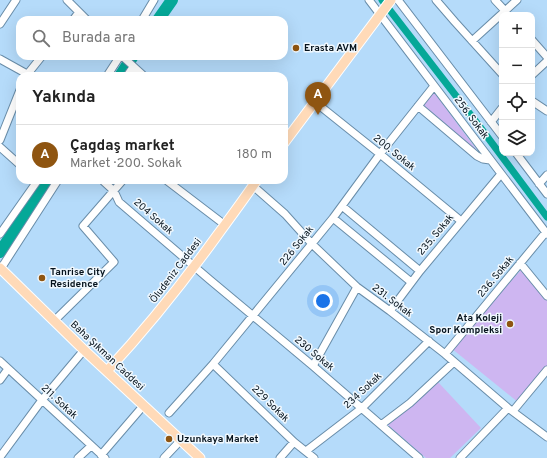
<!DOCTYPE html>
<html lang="tr">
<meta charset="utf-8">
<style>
:root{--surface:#fff;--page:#f6f6f6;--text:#222;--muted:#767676;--line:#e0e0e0;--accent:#8f5511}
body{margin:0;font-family:Overpass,sans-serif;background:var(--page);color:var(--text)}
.controls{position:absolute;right:12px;top:12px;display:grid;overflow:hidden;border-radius:8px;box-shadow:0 4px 16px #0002}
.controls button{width:36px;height:36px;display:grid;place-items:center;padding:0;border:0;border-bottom:1px solid var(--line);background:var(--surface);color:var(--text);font:20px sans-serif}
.you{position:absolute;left:323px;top:301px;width:14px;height:14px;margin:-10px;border:3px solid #fff;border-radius:50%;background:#1a73e8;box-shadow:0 0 0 6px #1a73e833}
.badge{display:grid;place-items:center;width:26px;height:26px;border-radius:50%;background:var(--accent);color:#fff;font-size:13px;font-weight:700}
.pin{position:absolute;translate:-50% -33px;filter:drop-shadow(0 1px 2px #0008)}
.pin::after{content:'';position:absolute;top:21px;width:14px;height:12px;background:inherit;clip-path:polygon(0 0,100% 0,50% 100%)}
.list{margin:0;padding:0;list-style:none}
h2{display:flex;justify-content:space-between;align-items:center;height:52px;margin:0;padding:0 16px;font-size:17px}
h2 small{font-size:13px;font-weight:400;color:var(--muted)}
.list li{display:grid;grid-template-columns:26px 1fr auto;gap:12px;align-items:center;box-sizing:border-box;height:60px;padding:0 16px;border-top:1px solid var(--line)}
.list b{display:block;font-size:15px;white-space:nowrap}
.list p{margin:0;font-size:13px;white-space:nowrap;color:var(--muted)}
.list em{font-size:13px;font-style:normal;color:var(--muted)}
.icon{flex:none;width:22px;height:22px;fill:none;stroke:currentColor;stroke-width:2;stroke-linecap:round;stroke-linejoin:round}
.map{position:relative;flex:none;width:547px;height:458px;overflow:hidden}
.search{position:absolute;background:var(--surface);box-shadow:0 4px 16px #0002;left:16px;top:16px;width:272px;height:44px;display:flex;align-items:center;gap:10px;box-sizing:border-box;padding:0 14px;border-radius:12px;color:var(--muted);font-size:15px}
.panel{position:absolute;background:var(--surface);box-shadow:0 4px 16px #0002;left:16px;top:72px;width:272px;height:112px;border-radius:12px}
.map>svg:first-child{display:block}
</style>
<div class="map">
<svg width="547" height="458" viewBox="0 0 547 458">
<rect width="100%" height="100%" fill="#b5dbfa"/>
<path fill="#ceb6f1" d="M433 91 476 149 475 151 422 105Z
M521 270 547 300V367L519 403 451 348Z
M438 382 481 428 450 458H426L388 425Z"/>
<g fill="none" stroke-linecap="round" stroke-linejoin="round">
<path stroke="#05a898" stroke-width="7" d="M382 0 480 127 547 217"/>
<path stroke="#05a898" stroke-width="12" d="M158 20 172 0
M120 76 133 56
M0 252 48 180"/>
<defs>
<path id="minor" d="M67 0 87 20
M369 0 547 234
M398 0 502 136
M436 0 455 22 502 74
M495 0 509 15
M73 20 79 12
M142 20 154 0
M0 24 16 0
M532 40 547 57
M472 41 517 0
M122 56 144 76
M0 59 27 74
M532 75 547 61
M26 76 42 56
M107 76 120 56
M127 76 133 67
M532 101 547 111
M315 102 380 154 461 221
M418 106 477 156 483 159 490 160
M491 122 502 108
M0 140 20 90
M0 147 20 165
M516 153 547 194
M102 180 114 191 119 202 210 280 313 366 419 458
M166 180 225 225
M539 184 547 175
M253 186 285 214 312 244 357 287 390 311 445 354 508 408 547 437
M342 206 420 271
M333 218 411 282
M0 234 38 180
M520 263 547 296
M0 270 58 180
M390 311 420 271 501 174
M54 321 114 262 83 226 123 180
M445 354 546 232
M0 361 105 458
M213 364 294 442 314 458
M313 366 357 287
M0 380 8 369
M513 411 547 370
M169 413 213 364 333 218 380 154 434 86
M381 425 410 403 454 362
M306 451 362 408 429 341
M101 455 144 405
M0 457 42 400 84 350
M78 458 91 446
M164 458 181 440
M280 458 294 442
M460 458 508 408"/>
<path id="major" d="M284 143 391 0
M0 268 84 350 200 458
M107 371C146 329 182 284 216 237 230 218 244 199 257 180"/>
</defs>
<use href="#minor" stroke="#698da9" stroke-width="9"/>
<use href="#major" stroke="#fff" stroke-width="11"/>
<use href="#minor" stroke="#fff" stroke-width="7"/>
<use href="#major" stroke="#ffdab8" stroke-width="9"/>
</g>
<g fill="#8f5511" stroke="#f0f8fe" stroke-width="1.5">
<circle cx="296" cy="48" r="4"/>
<circle cx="42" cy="278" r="4"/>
<circle cx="510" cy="324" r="4"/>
<circle cx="169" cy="439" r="4"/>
</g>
<g text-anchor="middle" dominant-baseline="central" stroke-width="3" stroke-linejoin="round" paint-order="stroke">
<g font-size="10" font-weight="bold" fill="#06131d" stroke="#f0f8fe" text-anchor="start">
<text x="304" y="48">Erasta AVM</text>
<text x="50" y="272">Tanrise City<tspan x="50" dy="12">Residence</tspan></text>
<text x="502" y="318" text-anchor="end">Ata Koleji<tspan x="502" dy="12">Spor Kompleksi</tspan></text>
<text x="177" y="439">Uzunkaya Market</text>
</g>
<g font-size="10" fill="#06131d" stroke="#f0f8fe">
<text transform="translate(471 118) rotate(53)">256. Sokak</text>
<text transform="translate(394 153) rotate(39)">200. Sokak</text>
<text transform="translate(153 217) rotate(41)">204 Sokak</text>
<text transform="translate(436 235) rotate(-50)">235. Sokak</text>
<text transform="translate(297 246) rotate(-51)">226 Sokak</text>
<text transform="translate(176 271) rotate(-53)">Öludeniz Caddesi</text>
<text transform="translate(496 277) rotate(-50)">236. Sokak</text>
<text transform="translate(392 301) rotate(37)">231. Sokak</text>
<text transform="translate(314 354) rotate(40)">230 Sokak</text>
<text transform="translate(107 356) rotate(43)">Baha Şıkman Caddesi</text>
<text transform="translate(363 391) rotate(-43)">234 Sokak</text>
<text transform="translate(59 402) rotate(43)">211. Sokak</text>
<text transform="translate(270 404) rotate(44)">229 Sokak</text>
</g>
</g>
</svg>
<div class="controls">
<button>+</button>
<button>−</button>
<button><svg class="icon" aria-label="locate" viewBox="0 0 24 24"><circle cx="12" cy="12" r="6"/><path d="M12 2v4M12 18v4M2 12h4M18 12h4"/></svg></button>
<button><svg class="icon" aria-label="layers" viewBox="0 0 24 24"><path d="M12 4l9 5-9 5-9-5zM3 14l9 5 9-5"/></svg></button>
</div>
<div class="you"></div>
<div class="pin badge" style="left:318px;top:115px">A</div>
<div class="search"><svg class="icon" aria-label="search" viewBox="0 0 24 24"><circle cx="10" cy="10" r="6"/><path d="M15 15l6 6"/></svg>Burada ara</div>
<section class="panel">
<h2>Yakında<small></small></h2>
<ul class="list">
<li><span class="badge">A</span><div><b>Çagdaş market</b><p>Market · 200. Sokak</p></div><em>180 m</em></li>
</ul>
</section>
</div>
